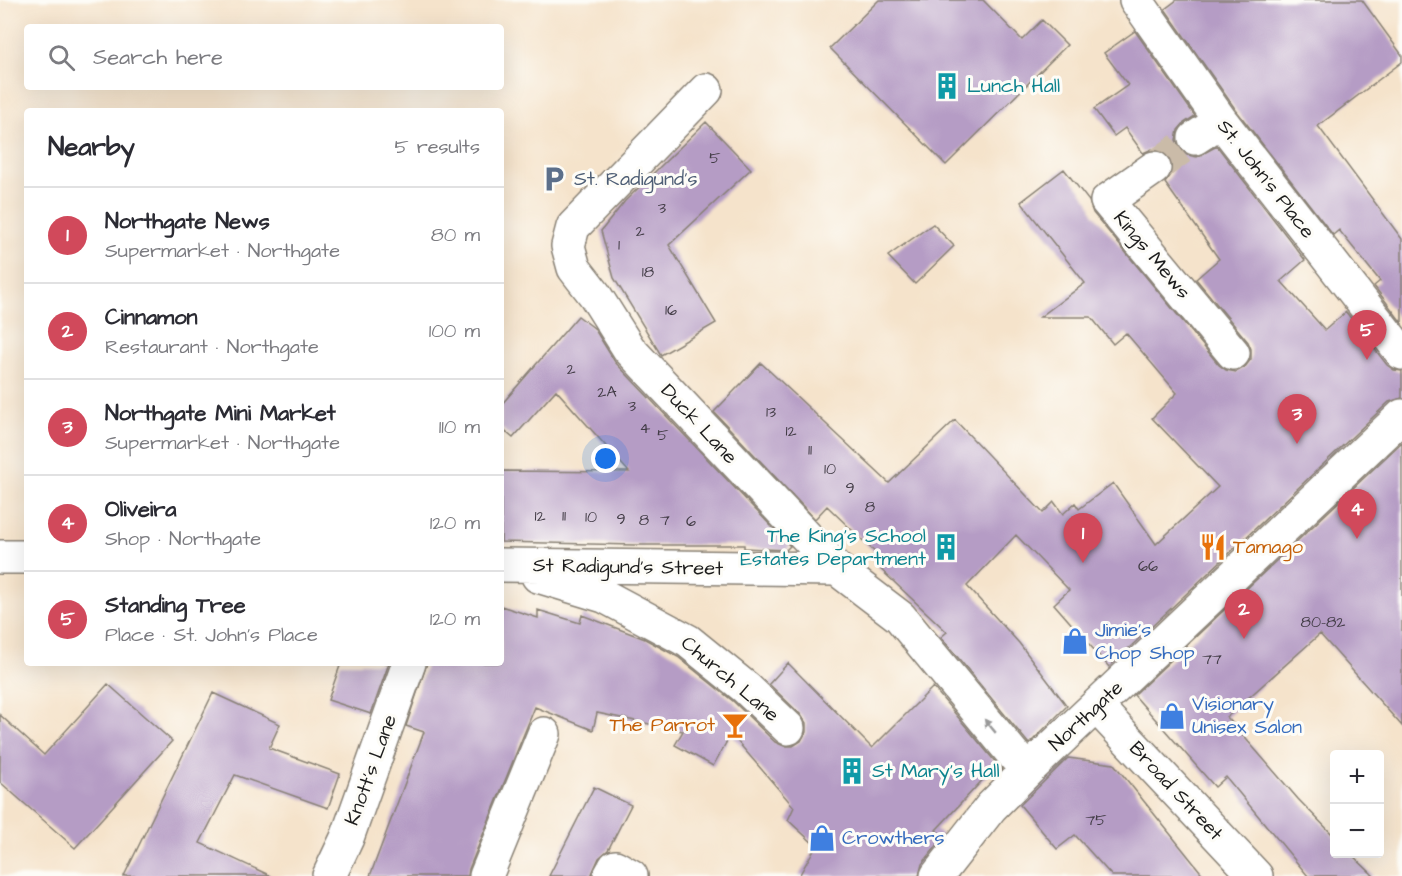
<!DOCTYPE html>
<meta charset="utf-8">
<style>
:root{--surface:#fff;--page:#f7f7f7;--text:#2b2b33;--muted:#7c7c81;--line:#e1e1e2;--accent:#d1495b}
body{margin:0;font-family:"Architects Daughter",sans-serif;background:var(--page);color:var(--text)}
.controls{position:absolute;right:18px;bottom:18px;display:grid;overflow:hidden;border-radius:6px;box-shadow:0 6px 24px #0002}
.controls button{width:54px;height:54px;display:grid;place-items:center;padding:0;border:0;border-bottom:2px solid var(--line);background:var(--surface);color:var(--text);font:30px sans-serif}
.you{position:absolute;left:606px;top:459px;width:21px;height:21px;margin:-15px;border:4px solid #fff;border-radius:50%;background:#1a73e8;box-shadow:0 0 0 9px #1a73e833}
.badge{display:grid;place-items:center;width:39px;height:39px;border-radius:50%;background:var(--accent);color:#fff;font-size:20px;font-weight:700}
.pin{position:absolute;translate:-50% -50px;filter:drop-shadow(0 2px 3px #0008)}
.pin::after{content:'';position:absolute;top:32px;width:21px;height:18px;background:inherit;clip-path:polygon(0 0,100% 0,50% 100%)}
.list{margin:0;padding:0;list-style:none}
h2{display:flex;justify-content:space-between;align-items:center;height:78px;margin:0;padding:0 24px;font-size:26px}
h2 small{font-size:20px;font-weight:400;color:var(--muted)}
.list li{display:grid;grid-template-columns:39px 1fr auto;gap:18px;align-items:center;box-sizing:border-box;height:96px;padding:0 24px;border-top:2px solid var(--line)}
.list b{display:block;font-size:22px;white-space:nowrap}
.list p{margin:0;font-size:20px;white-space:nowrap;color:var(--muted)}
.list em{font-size:20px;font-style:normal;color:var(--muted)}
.icon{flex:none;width:33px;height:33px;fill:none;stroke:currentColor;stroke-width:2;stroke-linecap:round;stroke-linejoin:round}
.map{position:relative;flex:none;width:1402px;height:876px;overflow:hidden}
.search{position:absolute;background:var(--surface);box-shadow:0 6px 24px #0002;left:24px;top:24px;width:480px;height:66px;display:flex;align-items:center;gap:15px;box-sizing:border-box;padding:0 21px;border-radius:6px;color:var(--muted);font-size:22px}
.panel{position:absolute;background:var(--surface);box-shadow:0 6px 24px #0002;left:24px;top:108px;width:480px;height:558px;border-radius:6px}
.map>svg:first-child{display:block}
</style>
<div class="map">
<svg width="1402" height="876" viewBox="0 0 1402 876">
<rect width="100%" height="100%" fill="#fdfcf7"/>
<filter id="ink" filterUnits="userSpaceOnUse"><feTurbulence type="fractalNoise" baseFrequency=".0167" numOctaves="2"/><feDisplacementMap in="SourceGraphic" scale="12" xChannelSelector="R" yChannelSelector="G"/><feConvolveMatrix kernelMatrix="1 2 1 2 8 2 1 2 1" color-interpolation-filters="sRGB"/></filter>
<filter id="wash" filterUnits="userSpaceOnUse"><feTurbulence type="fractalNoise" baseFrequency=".008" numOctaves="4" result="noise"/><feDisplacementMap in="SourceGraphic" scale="24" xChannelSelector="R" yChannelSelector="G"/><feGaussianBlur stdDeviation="1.35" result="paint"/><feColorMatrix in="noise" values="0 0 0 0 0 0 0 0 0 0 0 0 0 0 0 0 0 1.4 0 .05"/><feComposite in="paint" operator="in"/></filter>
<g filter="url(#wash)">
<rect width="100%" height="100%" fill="#f5e3cb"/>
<g id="blocks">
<path fill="#b59cc5" d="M879 0H983L1022 40 1042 20 1067 45 946 165 830 48Z
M1177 0H1362L1402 55V62L1318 126 1402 239V323L1374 286 1380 281 1339 230 1333 235 1236 110 1165 9Z
M1135 31 1195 116 1184 123 1178 130 1176 140 1180 149 1187 155 1197 157 1217 146 1305 260 1281 281 1325 330 1346 312 1387 365 1394 370 1402 371V398L1389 402 1109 667 1054 604 1069 590 1016 535 967 586 1019 643 1067 706 1029 744 941 637 947 632 874 563 880 557 827 506 815 519 714 412 761 363 889 483 955 420 1043 513 1054 502 1063 514 1075 503 1079 509 1113 483 1156 544 1218 487 1152 418 1177 393 1126 333 1113 344 1091 317H1040L1085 283 1021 202 1064 169 1089 201 1093 213 1219 365 1226 370 1236 372 1245 367 1251 359V349L1248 342 1196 279 1219 259 1165 183 1171 175 1173 167 1170 158 1161 151 1152 149 1143 153 1125 128 1114 136 1094 109 1128 85 1104 53Z
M706 122 751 169 669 245 716 323 661 355 614 278 601 231 625 201Z
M933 224 954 246 915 284 888 256Z
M578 316 594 328 615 362 790 546 786 550 744 548V545H635L501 542V471L629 472 556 390 513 438 501 428V405Z
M1402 442V726L1320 634 1227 717 1298 799 1335 837V854H1351L1374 876H1308L1226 777 1215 787 1134 695Z
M501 606 538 618V610L580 623 582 615 645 639 678 657 734 702 775 742 784 746H793L801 741 806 732V723L801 715 769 684 788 663 872 748 933 687 1002 770 995 776 991 771 936 830 944 837 922 864 919 876H799L816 846 788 820 794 807 731 734 713 766 675 745 683 731 597 713 593 730 535 707 469 869 468 876H370L424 732 406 726 427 663H501Z
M341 663H389L371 714 328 700Z
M108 684 172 741 75 848 0 782V715L44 755Z
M213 693 280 724 269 748 340 774 328 808 235 775 200 843 271 876H124Z
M1068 758 1114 764 1204 876H1112L1075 835 1057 849 1020 805Z
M594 787 631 805 608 850 599 858 591 876H549Z"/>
</g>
</g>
<g filter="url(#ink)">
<use href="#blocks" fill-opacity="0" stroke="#888074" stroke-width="1.5"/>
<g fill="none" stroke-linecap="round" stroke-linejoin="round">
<path stroke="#cabba8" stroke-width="33" stroke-dasharray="33 16" stroke-linecap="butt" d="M1154 168 1195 138"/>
<defs>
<path id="street" d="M1136 0 1221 121 1402 353
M706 90 573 227 568 246 574 268 595 295 629 349 837 569
M1195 138 1221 121
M1154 168 1107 201 1233 353
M0 557H27
M501 565 837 569 900 617 1027 771
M538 576 604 596 688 641 746 688 788 728
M1097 707 1256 876
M329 876 347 838 409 663
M486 876 544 734
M610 876 615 867 631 876
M937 876 991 807 1027 771 1402 416"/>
</defs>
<use href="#street" stroke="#888074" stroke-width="36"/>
<use href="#street" stroke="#fff" stroke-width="33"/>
</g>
<defs><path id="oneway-solid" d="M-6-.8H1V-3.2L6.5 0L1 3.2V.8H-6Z" transform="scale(1.5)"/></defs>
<use fill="#999" href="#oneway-solid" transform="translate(990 726) rotate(-130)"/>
</g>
<defs>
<symbol id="building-bare" viewBox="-9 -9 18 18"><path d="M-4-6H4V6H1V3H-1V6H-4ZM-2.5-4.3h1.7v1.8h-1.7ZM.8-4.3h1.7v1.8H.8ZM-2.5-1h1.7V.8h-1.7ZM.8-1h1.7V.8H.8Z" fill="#0f9aa8" stroke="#fdfcf7" stroke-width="2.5" paint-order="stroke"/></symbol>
<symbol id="parking-bare" viewBox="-9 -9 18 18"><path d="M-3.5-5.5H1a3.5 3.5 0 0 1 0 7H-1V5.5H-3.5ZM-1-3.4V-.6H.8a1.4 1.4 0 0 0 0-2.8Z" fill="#5c6f8a" stroke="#fdfcf7" stroke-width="2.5" paint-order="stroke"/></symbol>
<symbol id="restaurant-bare" viewBox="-9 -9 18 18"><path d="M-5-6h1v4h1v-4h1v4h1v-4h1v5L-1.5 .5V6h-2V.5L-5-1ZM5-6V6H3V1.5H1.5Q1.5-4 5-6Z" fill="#e8710a" stroke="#fdfcf7" stroke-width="2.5" paint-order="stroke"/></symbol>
<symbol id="shop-bare" viewBox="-9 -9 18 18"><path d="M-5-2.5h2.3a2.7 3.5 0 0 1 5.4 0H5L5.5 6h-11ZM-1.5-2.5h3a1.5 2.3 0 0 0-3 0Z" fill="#3f7fe0" stroke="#fdfcf7" stroke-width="2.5" paint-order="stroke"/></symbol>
<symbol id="bar-bare" viewBox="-9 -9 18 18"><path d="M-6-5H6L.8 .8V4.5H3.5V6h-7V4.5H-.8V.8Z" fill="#e8710a" stroke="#fdfcf7" stroke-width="2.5" paint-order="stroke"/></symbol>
</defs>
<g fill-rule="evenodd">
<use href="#building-bare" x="928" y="67" width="38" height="38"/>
<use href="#parking-bare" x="535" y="160" width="38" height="38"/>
<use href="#building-bare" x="927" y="528" width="38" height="38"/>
<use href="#restaurant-bare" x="1194" y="528" width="38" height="38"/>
<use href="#shop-bare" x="1056" y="622" width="38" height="38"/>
<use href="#shop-bare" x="1153" y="697" width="38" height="38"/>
<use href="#bar-bare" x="716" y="706" width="38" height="38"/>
<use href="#building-bare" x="833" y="752" width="38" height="38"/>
<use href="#shop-bare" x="803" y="819" width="38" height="38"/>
</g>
<g text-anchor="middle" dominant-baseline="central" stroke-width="6" stroke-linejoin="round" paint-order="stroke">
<g font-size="16" fill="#423c46">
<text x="715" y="158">5</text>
<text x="662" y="208">3</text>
<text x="640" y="231">2</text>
<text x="619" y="245">1</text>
<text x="648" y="272">18</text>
<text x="671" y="310">16</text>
<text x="571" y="369">2</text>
<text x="607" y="392">2A</text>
<text x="632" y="406">3</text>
<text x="771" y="412">13</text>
<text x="645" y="428">4</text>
<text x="791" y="431">12</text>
<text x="663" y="435">5</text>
<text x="810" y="450">11</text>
<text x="830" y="469">10</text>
<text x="850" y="488">9</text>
<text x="870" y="507">8</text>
<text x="540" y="516">12</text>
<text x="564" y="516">11</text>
<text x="591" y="517">10</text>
<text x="621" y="519">9</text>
<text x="644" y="520">8</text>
<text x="665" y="520">7</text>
<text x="691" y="521">6</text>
<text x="1148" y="566">66</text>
<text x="1323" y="622">80-82</text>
<text x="1212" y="659">77</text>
<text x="1096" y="820">75</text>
</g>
<g font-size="20" fill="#0d838f" stroke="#fdfcf7" text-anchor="start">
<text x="967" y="86">Lunch Hall</text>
<text x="926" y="536" text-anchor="end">The King's School<tspan x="926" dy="23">Estates Department</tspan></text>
<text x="872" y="771">St Mary's Hall</text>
</g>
<g font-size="20" fill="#4e5e75" stroke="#fdfcf7" text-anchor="start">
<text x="574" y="179">St. Radigund's</text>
</g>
<g font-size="20" fill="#1c1c1c" stroke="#fdfcf7">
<text transform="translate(1266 179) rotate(52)">St. John's Place</text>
<text transform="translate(1152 255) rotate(50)">Kings Mews</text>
<text transform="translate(699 424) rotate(47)">Duck Lane</text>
<text transform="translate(628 567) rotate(1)">St Radigund's Street</text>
<text transform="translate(730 679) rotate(40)">Church Lane</text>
<text transform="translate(1086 716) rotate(-43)">Northgate</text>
<text transform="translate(371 770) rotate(-70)">Knott's Lane</text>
<text transform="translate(1176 791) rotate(47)">Broad Street</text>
</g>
<g font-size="20" fill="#c56008" stroke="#fdfcf7" text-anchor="start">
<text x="1233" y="547">Tamago</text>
<text x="715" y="725" text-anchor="end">The Parrot</text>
</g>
<g font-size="20" fill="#366cbe" stroke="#fdfcf7" text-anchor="start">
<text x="1095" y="630">Jimie's<tspan x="1095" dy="23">Chop Shop</tspan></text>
<text x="1192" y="704">Visionary<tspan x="1192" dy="23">Unisex Salon</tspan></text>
<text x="842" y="838">Crowthers</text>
</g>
</g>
</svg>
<div class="controls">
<button>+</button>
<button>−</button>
</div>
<div class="you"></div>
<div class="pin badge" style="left:1083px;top:563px">1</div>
<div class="pin badge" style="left:1244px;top:639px">2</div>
<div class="pin badge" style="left:1297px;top:444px">3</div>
<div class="pin badge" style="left:1357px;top:539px">4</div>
<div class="pin badge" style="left:1367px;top:360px">5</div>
<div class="search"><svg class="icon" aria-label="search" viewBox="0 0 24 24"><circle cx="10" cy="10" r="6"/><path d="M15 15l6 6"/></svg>Search here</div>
<section class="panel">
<h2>Nearby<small>5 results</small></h2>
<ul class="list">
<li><span class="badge">1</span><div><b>Northgate News</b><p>Supermarket · Northgate</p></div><em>80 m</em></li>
<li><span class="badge">2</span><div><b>Cinnamon</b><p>Restaurant · Northgate</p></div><em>100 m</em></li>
<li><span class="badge">3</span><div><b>Northgate Mini Market</b><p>Supermarket · Northgate</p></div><em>110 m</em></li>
<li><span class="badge">4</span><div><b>Oliveira</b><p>Shop · Northgate</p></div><em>120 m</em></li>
<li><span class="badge">5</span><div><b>Standing Tree</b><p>Place · St. John's Place</p></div><em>120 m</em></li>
</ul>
</section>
</div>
